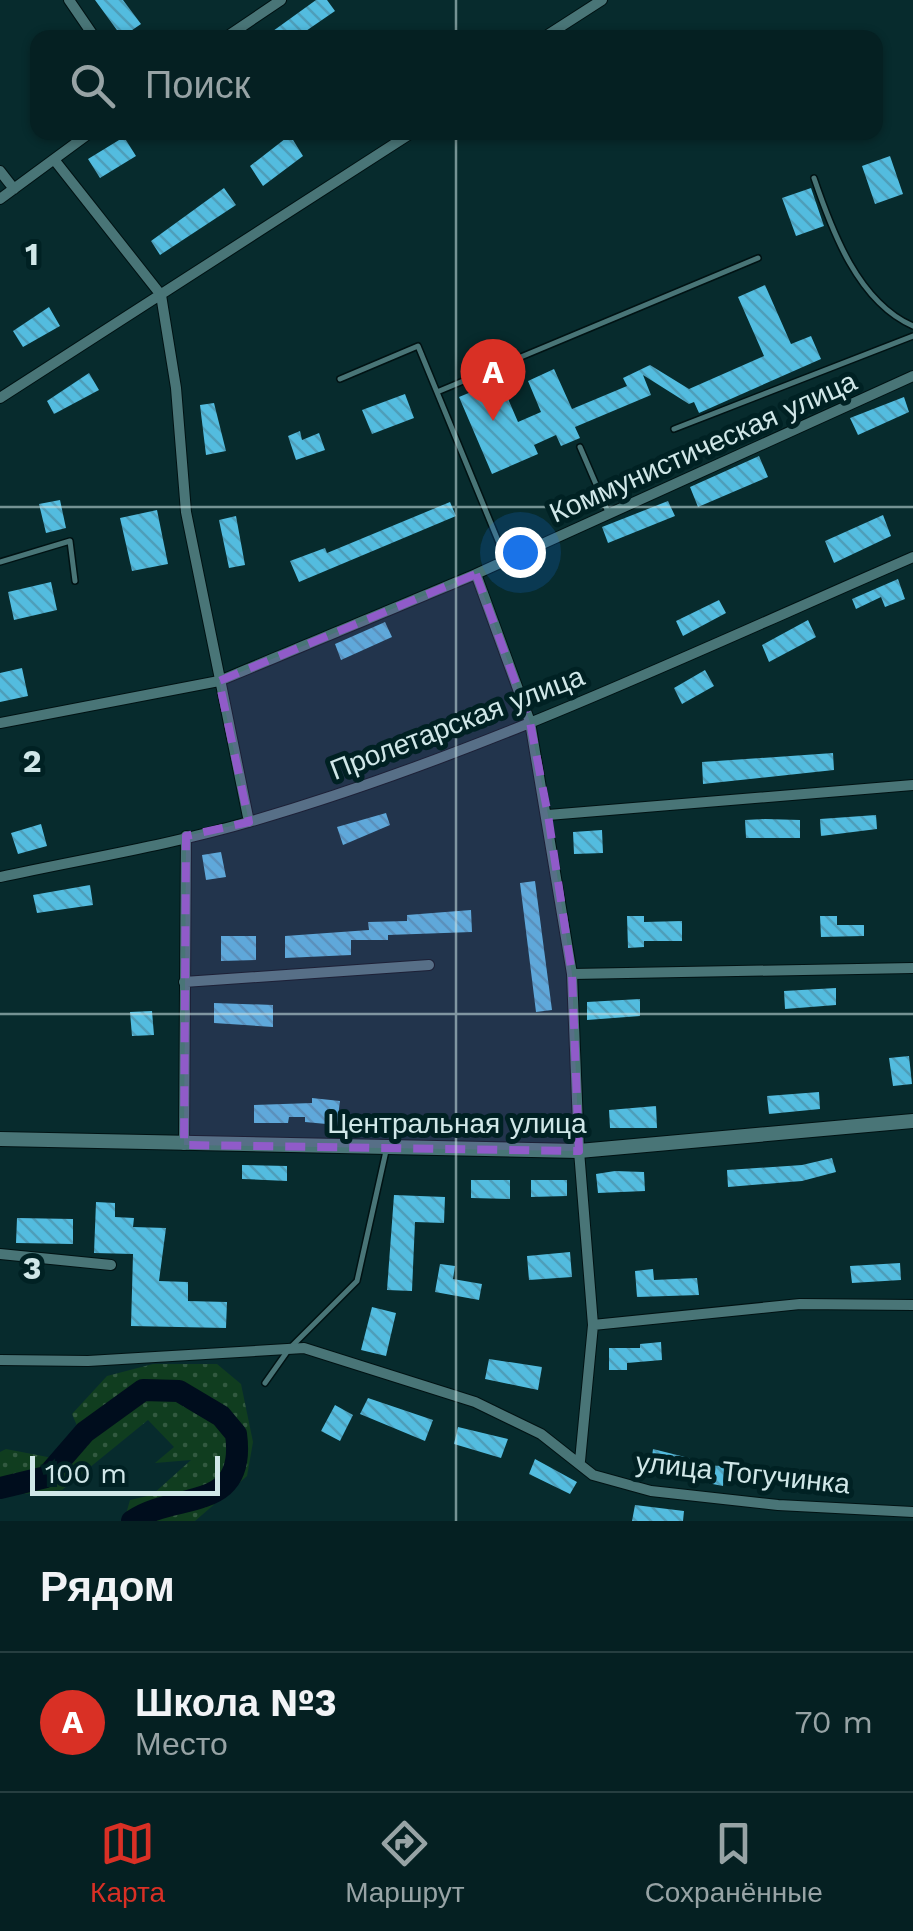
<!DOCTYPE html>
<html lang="ru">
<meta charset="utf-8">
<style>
:root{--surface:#052022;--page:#132d2f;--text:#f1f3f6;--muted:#97a3a5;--line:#263e40;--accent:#d93025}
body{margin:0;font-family:"Work Sans",sans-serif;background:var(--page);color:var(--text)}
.scale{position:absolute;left:30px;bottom:25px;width:190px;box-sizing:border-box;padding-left:10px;border:5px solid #d0e7e8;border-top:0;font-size:28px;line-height:35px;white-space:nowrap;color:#d0e7e8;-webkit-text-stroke:8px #002123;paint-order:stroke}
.you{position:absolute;left:520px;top:552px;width:35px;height:35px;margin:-25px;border:8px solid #fff;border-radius:50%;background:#1a73e8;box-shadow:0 0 0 15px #1a73e833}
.badge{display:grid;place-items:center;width:65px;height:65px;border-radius:50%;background:var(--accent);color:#fff;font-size:32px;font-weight:700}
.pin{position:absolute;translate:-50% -82px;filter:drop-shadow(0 2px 5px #0008)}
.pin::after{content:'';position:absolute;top:52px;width:35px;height:30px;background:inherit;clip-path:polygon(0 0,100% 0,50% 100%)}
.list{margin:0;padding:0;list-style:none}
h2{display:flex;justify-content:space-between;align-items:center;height:130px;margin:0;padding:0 40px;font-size:42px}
h2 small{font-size:32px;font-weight:400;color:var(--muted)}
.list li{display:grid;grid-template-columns:65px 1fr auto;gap:30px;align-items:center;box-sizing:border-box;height:140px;padding:0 40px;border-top:2px solid var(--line)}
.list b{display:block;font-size:38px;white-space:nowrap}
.list p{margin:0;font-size:32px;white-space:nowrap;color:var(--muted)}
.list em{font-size:32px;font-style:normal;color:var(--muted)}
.icon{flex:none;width:55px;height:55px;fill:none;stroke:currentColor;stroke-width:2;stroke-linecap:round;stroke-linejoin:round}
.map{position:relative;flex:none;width:913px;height:1521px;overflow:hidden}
.search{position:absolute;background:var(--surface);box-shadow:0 2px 8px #0004;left:30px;right:30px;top:30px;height:110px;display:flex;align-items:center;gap:25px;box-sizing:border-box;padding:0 35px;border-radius:20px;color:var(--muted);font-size:38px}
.sheet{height:270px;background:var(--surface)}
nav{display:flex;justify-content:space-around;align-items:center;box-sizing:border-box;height:140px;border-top:2px solid var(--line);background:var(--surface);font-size:28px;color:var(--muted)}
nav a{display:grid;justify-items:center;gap:5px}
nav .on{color:var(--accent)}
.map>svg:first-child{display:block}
</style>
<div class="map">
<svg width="913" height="1521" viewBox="0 0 913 1521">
<defs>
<pattern id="grass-dots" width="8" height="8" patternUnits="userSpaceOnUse" patternTransform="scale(2.5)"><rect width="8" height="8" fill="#103d1f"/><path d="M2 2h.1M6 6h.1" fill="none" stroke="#325940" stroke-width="1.8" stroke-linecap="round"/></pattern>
<pattern id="building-back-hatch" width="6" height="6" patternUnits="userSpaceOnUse" patternTransform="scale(2.5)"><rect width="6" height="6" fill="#53bcdf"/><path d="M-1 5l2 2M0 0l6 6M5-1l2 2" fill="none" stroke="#4e9eb9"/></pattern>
</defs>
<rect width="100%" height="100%" fill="#072b2d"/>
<path fill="url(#grass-dots)" d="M153 1364H217L241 1384 253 1442 247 1476 195 1521H124L130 1500 152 1495 191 1460 155 1463 174 1447 148 1420 62 1490 24 1494 56 1474 42 1470 0 1478V1452L6 1449 63 1460 78 1428 72 1414 107 1376Z"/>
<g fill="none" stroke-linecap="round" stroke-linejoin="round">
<path stroke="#000d1d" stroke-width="22" d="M0 1488 46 1477 85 1432 143 1390 179 1391 221 1416 236 1434C247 1514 175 1491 132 1521"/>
</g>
<path fill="url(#building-back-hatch)" d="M95 0H123L141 24 122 37Z
M316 0H327L335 11 303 33 307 38H278L273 31Z
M290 135 303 156 263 186 250 166Z
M124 137 136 156 100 178 88 159Z
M890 156 903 194 875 204 862 166Z
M224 188 236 205 160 255 151 241Z
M811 188 824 226 796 236 782 198Z
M765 285 791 344 811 336 821 359 699 413 694 402 689 404 643 375 651 395 575 427 580 438 561 446 556 435 534 445 538 454 492 474 459 397 500 380 518 422 541 412 528 381 554 369 572 409 627 386 623 378 650 365 689 389 764 356 738 297Z
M49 307 60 326 23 347 13 331Z
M89 373 99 390 54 414 47 401Z
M405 394 414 418 372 434 362 410Z
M904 397 909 412 858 435 850 418Z
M214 403 226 451 206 455 200 405Z
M300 431 302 440 319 433 325 450 296 460 288 436Z
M759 456 768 477 698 507 690 487Z
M60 500 66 528 46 533 39 504Z
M668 501 675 516 608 543 602 527Z
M450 502 456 516 299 582 290 561 325 548 327 553Z
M157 510 168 564 132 571 120 518Z
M883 515 891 536 834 563 825 541Z
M236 516 245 565 229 568 219 520Z
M898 579 905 599 885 607 881 597 856 609 852 599Z
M51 582 57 610 14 620 8 592Z
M719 600 726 613 683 636 676 621Z
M808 620 816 637 769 662 762 645Z
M385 622 392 637 341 660 335 644Z
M22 668 28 696 0 702V673Z
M705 670 714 686 682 704 674 688Z
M833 753 834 770 703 784 702 762Z
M386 813 390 825 343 845 337 827Z
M876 815 877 829 821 836 820 819Z
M765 819 800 820V838H746L745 820Z
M41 824 47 846 18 854 11 833Z
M602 830 603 853 574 854 573 832Z
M221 852 226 877 206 880 202 855Z
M535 881 552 1010 536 1012 520 883Z
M90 885 93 905 37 913 33 895Z
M471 910 472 932 388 935V940H351V955L285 958V936L369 930 368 922 407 921V915Z
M627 916H644V922L682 921V941H644V947L628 948Z
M820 916H837V925H864V936L821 937Z
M221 936H256V960L221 961Z
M836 988V1005L785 1009 784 991Z
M640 999V1016L587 1020V1002Z
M214 1003 273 1005V1027L214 1023Z
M152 1011 154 1035 132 1036 130 1012Z
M909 1056 912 1084 893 1086 889 1058Z
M819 1092 820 1109 769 1114 767 1096Z
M312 1098 340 1101 337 1125 305 1122V1117H289L288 1123H254V1105L312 1103Z
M656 1106 657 1128H610L609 1110Z
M832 1158 836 1172 802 1181 728 1187 727 1170 802 1165Z
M242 1165 287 1166V1181L242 1179Z
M615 1171 644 1172 645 1191 598 1193 596 1174Z
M471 1180H510V1199L471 1198Z
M531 1180H567V1196L531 1197Z
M394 1195 445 1197 444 1223 415 1222 412 1291 387 1290Z
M96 1202 115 1203V1217L134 1218 133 1227 166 1228 159 1281 188 1282V1301L227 1302 226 1328 131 1326 133 1254 94 1253Z
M17 1218 73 1219V1244L16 1243Z
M570 1252 572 1277 529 1280 527 1256Z
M900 1263 901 1280 852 1283 850 1266Z
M440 1264 455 1266 453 1279 482 1284 479 1300 435 1292Z
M653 1269 654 1280 697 1278 699 1295 637 1297 635 1271Z
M372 1307 396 1313 386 1356 361 1350Z
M661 1342 662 1360 627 1363V1370H609V1348H640V1344Z
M489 1359 542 1367 538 1390 485 1379Z
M368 1398 433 1420 425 1441 360 1414Z
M335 1405 353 1415 340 1441 321 1431Z
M458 1427 508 1439 501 1458 454 1444Z
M653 1449 697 1460 696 1465 724 1466 723 1486 650 1472Z
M535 1459 577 1482 570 1494 529 1474Z
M635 1505 684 1511 683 1521H632Z"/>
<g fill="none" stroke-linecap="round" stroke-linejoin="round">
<defs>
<path id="service" d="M814 178C832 231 858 302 913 326
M340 379 418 346 506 560
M437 392 758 258
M674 429 913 336
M580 447 608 512
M0 562 70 541 75 581
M265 1383 289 1349 357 1281 386 1151"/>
<path id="minor" d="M69 0 95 38
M225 38 281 0
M543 38 602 0
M56 162 161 295 176 388 186 512 249 822
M0 171 14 189
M0 199 91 132
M0 398 413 132
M476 574 530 722 572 974 579 1151 593 1325 580 1461
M0 723 219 681 476 574 913 376
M548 815 913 785
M0 877C83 859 170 845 252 821 480 755 696 651 913 557
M572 974 913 968
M184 982 429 965
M184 1145 186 836
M0 1254 111 1265
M593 1325 800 1304 913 1305
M0 1360 88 1361 304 1348 475 1402 541 1434 593 1475 651 1491 778 1505 913 1512"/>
<path id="secondary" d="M0 1139 579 1151 913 1121"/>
</defs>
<use href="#service" stroke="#001213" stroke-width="8"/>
<use href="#minor" stroke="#001213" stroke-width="12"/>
<use href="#secondary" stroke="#001213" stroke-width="16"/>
<use href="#service" stroke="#497577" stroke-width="5"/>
<use href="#minor" stroke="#497577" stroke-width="10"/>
<use href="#secondary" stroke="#497577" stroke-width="14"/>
</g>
<path fill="#905bc9" fill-opacity="0.2" stroke="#905bc9" stroke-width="8" stroke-dasharray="20 12" stroke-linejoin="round" d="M476 574 530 722 548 815 572 974 579 1151 184 1145 186 836 249 822 219 681Z"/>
<path fill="none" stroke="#d0e7e8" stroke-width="2.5" stroke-opacity="0.55" d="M456 0V38M456 132V1521M0 507H913M0 1014H913"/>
<g text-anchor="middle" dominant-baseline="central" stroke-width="10" stroke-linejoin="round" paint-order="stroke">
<g font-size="28" fill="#d0e7e8" stroke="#002123">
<text transform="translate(703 447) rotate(-24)">Коммунистическая улица</text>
<text transform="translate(457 723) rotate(-21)">Пролетарская улица</text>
<text x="457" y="1123">Центральная улица</text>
<text transform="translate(743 1473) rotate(6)">улица Тогучинка</text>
</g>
</g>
<g font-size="32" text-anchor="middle" font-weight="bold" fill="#d0e7e8" stroke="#002123" stroke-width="10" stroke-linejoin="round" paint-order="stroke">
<text x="32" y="265">1</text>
<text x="32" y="772">2</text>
<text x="32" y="1279">3</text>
</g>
</svg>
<div class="scale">100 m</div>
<div class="you"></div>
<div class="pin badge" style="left:493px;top:421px">A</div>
<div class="search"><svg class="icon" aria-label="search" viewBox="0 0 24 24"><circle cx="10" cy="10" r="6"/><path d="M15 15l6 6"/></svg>Поиск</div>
</div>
<section class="sheet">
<h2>Рядом<small></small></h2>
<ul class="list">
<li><span class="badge">A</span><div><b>Школа №3</b><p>Место</p></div><em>70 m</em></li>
</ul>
</section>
<nav>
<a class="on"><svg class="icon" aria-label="map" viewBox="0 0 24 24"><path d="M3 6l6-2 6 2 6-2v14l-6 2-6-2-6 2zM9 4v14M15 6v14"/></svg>Карта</a>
<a><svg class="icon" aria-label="directions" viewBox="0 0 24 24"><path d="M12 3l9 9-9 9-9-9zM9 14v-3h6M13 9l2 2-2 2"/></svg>Маршрут</a>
<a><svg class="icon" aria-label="saved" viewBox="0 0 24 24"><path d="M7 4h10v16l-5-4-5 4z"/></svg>Сохранённые</a>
</nav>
